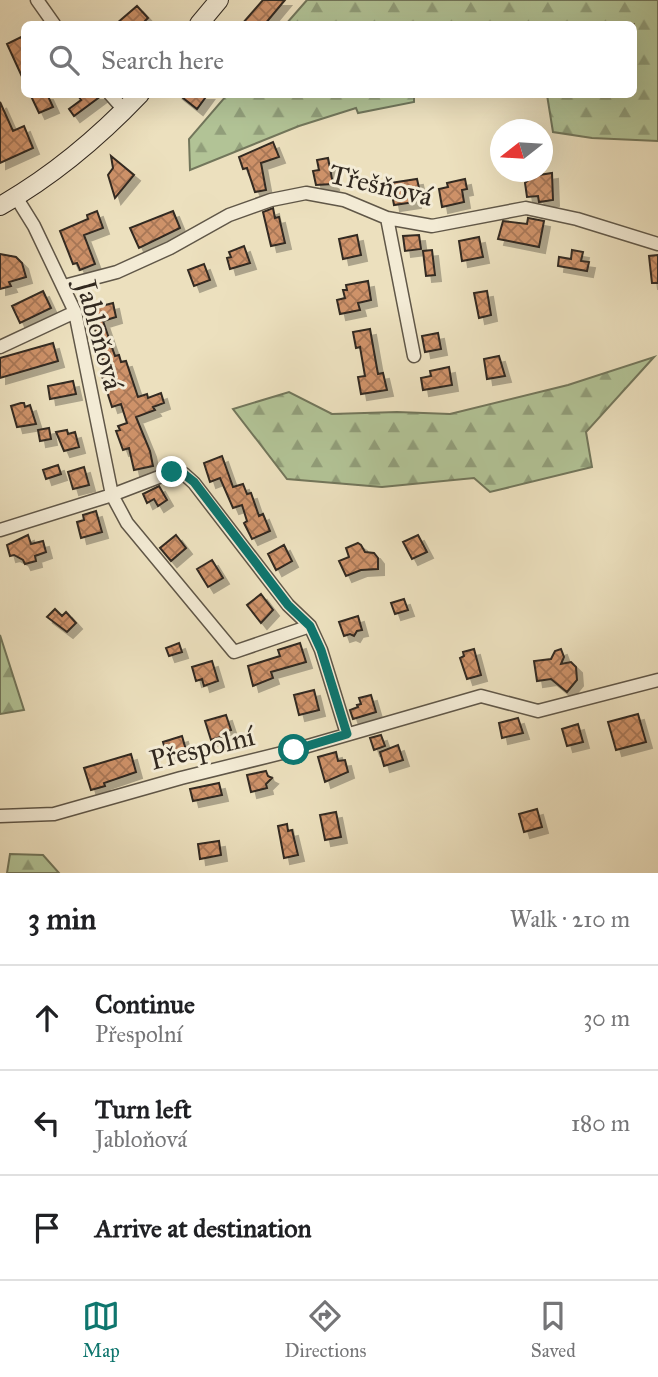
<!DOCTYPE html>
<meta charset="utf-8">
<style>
:root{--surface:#fff;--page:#f2f2f2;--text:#202124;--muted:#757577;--line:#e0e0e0;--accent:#0f766e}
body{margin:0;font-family:"IM FELL Great Primer",serif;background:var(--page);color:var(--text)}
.compass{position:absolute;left:490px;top:119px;width:63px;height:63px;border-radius:50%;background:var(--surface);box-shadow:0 7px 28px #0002;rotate:253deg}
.stop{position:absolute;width:21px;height:21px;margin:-16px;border:5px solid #0f766e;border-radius:50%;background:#fff}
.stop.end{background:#0f766e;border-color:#fff;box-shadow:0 2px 7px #0008}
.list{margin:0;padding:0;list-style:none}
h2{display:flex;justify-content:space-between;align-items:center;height:91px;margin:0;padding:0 28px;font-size:30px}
h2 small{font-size:23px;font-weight:400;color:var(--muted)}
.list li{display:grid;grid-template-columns:46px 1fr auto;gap:21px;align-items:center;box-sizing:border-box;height:105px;padding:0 28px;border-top:2px solid var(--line)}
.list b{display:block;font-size:26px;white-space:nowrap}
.list p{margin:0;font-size:23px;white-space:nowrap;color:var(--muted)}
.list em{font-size:23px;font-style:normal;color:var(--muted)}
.icon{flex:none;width:38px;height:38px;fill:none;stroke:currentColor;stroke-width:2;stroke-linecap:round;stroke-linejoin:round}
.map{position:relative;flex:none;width:658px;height:873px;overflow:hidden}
.search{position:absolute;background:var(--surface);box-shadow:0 7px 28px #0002;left:21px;right:21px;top:21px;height:77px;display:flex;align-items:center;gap:18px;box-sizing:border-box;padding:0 24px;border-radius:10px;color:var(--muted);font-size:26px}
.sheet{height:406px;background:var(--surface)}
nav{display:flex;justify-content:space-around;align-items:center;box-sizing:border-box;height:98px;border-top:2px solid var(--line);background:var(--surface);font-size:19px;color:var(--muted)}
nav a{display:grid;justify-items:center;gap:4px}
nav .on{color:var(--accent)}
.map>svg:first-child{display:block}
</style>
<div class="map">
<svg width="658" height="873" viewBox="0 0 658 873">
<defs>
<pattern id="forest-firs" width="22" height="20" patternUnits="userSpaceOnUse" patternTransform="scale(1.75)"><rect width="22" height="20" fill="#b2c396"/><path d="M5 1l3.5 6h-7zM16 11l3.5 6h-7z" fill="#919e7a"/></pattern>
<pattern id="building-cross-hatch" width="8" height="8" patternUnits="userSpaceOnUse" patternTransform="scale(1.75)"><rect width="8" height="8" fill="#ce9269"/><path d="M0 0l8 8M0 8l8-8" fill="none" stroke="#a87756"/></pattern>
<filter id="shadow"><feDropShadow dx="6" dy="6" stdDeviation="0" flood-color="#0004"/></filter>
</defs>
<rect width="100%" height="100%" fill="#ece0be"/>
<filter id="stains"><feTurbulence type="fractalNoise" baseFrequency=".00286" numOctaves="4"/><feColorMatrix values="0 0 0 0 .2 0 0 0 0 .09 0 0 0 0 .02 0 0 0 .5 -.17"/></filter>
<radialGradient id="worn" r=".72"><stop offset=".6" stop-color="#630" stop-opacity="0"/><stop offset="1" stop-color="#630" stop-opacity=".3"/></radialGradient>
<path fill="url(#forest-firs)" stroke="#72765b" stroke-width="2" d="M307 0H658V141L592 138 553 132 547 95 634 94V24H286Z
M227 95V94L425 95 414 97V102L358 113 356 108 299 126 190 170 189 139Z
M654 357 586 432 592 467 490 492 474 478 382 487 287 479 233 409 289 392 332 414 397 412 450 414 568 385Z
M0 635 24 710 0 714Z
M10 854 43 855 59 873H7Z"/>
<path fill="url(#building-cross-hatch)" stroke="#322920" stroke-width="2" filter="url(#shadow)" d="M263 0H285L265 24H242Z
M137 6 148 18 142 24H116Z
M21 37 24 44V81L7 44Z
M30 94H47L53 107 39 113Z
M77 94H101V96L74 116 69 109 81 100Z
M178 94H208L197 109Z
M0 102 13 131 24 126 33 148 0 163Z
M273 142 279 157 261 163 266 190 255 192 247 168 243 169 239 157Z
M111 156 134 175 115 198 108 175 113 168Z
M328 158 333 184 316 185 313 171 319 170 317 160Z
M552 173 553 200 539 202 538 196 527 197 525 183 533 176Z
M417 179 419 188 413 189 415 202 394 205 390 183Z
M465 179 467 189 462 190 464 202 442 207 439 189 448 187 447 183Z
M273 208 275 218 279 217 285 243 271 246 263 212Z
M97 211 103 228 84 235 95 264 80 270 77 263 73 264 60 231 88 219 87 215Z
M173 211 180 228 139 248 130 228Z
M528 218 544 221 539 247 498 239 503 221 527 224Z
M357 235 361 255 343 259 339 239Z
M419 235 421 249 405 251 403 236Z
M479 237 483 257 462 261 459 241Z
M244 246 250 263 230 269 227 258 231 257 229 252Z
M432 250 435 275 426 276 423 251Z
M572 250 583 252 581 261 589 262 587 271 558 266 559 257 571 259Z
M0 254 16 257 22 263 26 277 9 282 11 286 0 289Z
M658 255V283H652L649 256Z
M204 264 210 280 194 286 188 270Z
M368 281 371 300 358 303 360 310 340 314 337 300 345 298 343 290H347L346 285Z
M43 291 51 308 20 323 12 306Z
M487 291 491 315 479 318 474 293Z
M113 303 116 317 103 321 115 356 119 355 121 362 126 361 138 397 147 394 148 398 161 393 164 403 153 407 155 410 136 417 150 451 153 466 134 470 129 448 123 450 116 431 120 430 118 426 127 423 121 404 112 407 102 376 107 374 99 348 95 349 91 339 97 337 90 309Z
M370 329 378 374 383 373 387 390 361 394 358 377 365 376 360 347 356 348 353 332Z
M438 333 441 349 425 352 422 336Z
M53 343 58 361 0 378V358Z
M499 356 505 376 487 379 484 359Z
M449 367 452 385 423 390 421 378 431 376 430 371Z
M73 381 76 394 50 399 48 386Z
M21 403H24L25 407 30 405 36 424 17 427 11 406Z
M49 428 51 439 40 441 38 430Z
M67 430 68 434 75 432 79 447 64 451 56 432Z
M222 456 233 487 243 484 247 494 251 493 259 516 263 514 270 531 252 539 244 523 247 521 242 505 233 508 220 478 210 482 204 463Z
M58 465 61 474 46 479 43 470Z
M84 467 89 485 73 489 68 472Z
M159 486 167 500 158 506 154 499 147 503 143 494Z
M96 511 102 532 81 538 77 522 84 520 83 515Z
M28 535 31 544 43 541 46 552 35 556 36 561 25 564 23 560 14 555 10 556 7 545Z
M176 535 186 548 171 561 160 548Z
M418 535 427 552 412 559 403 542Z
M358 543 361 545 365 552 374 553 378 558V569L361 570 346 576 339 561 349 557 346 548Z
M284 545 292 561 276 570 268 554Z
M212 560 223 578 208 587 197 569Z
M261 594 273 610 261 623 247 605Z
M404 599 408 610 395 614 391 603Z
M55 609 62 616 66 612 76 623 67 632 47 617Z
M358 616 362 630 357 631 354 636 350 634 344 636 339 622Z
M179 643 182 652 169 656 166 648Z
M300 643 306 662 271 672 273 678 253 686 248 666 280 656 278 650Z
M474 649 481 675 467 679 460 658 464 656 463 652Z
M561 649 564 657 561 664 571 662 576 667 577 680 567 692 551 679 537 681 534 661 551 659 555 651Z
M212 661 218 681 204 686 202 679 196 681 192 667Z
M314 690 319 710 299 715 294 695Z
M371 695 376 712 353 719 350 710 358 707 357 705 361 704 359 698Z
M638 714 646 742 616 750 608 722Z
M226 715 231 730 223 732 224 736 211 740 205 721Z
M518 718 523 733 502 738 499 723Z
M578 724 583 742 567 746 562 729Z
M381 735 385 746 374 750 370 738Z
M182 736 186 750 167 756 163 742Z
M398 745 403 760 384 766 380 752Z
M336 752 338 761 345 760 348 772 325 782 318 757Z
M131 754 136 772 104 783 105 786 91 790 84 768Z
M266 771 268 776 272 778 266 784 267 788 251 792 247 775Z
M219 783 222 795 193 801 190 789Z
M537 809 542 827 524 832 519 814Z
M336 812 341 837 325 840 320 815Z
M287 824 288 831 292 830 298 855 284 858 278 826Z
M219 841 221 855 200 859 198 844Z"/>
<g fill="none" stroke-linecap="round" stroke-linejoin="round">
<defs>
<path id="street" d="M37 0 54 24
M110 94 125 111
M16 197 34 226 75 312 112 495 127 523 234 652 310 626
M387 218 414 356
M64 286 117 272 170 248 229 215 271 200 306 193 344 200 387 218 432 226 526 208 577 219 658 244
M0 347 75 312
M0 530 112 495 172 472 184 474 194 483 288 605 310 626 321 650 347 734
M0 816 54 814 181 778 294 750 481 696 538 711 658 680"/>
<path id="secondary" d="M199 24 219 0
M0 206C53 176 98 138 140 94"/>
</defs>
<use href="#street" stroke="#605748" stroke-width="15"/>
<use href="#secondary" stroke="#322920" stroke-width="20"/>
<use href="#street" stroke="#f3ebd5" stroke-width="12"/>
<use href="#secondary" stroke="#f3ebd5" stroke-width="18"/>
</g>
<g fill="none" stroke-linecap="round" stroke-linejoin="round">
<path stroke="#0f766e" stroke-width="9" d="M172 472 184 474 194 482 288 605 310 626 321 650 347 734 294 750"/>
</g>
<g text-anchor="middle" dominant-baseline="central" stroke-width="6" stroke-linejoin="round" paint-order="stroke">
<g font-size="28" fill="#322920" stroke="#f3ebd5">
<text transform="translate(381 185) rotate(13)">Třešňová</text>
<text transform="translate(100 335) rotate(75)">Jabloňová</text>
<text transform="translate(202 748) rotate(-14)">Přespolní</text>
</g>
</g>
<rect width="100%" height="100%" filter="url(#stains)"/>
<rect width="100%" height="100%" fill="url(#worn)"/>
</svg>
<svg class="compass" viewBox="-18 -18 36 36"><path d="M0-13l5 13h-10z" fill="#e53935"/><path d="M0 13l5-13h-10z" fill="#757577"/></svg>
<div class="stop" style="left:294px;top:750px"></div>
<div class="stop end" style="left:172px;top:472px"></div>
<div class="search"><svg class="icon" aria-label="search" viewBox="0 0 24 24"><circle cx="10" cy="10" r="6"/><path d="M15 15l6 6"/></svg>Search here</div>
</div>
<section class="sheet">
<h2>3 min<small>Walk · 210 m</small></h2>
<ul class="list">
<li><svg class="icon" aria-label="ahead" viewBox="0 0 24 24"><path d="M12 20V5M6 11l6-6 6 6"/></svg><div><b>Continue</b><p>Přespolní</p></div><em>30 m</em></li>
<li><svg class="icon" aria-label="left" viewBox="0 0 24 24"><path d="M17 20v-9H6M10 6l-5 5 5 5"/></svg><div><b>Turn left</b><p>Jabloňová</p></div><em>180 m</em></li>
<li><svg class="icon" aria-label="arrive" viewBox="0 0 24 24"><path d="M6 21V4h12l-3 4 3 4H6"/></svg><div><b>Arrive at destination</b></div></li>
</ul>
</section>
<nav>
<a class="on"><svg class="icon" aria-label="map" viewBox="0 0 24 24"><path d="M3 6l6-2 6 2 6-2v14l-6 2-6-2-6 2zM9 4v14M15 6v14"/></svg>Map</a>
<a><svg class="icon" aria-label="directions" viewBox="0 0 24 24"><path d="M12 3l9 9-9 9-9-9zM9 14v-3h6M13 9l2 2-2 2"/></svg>Directions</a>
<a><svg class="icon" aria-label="saved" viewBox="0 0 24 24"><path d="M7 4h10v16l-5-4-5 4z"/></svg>Saved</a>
</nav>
